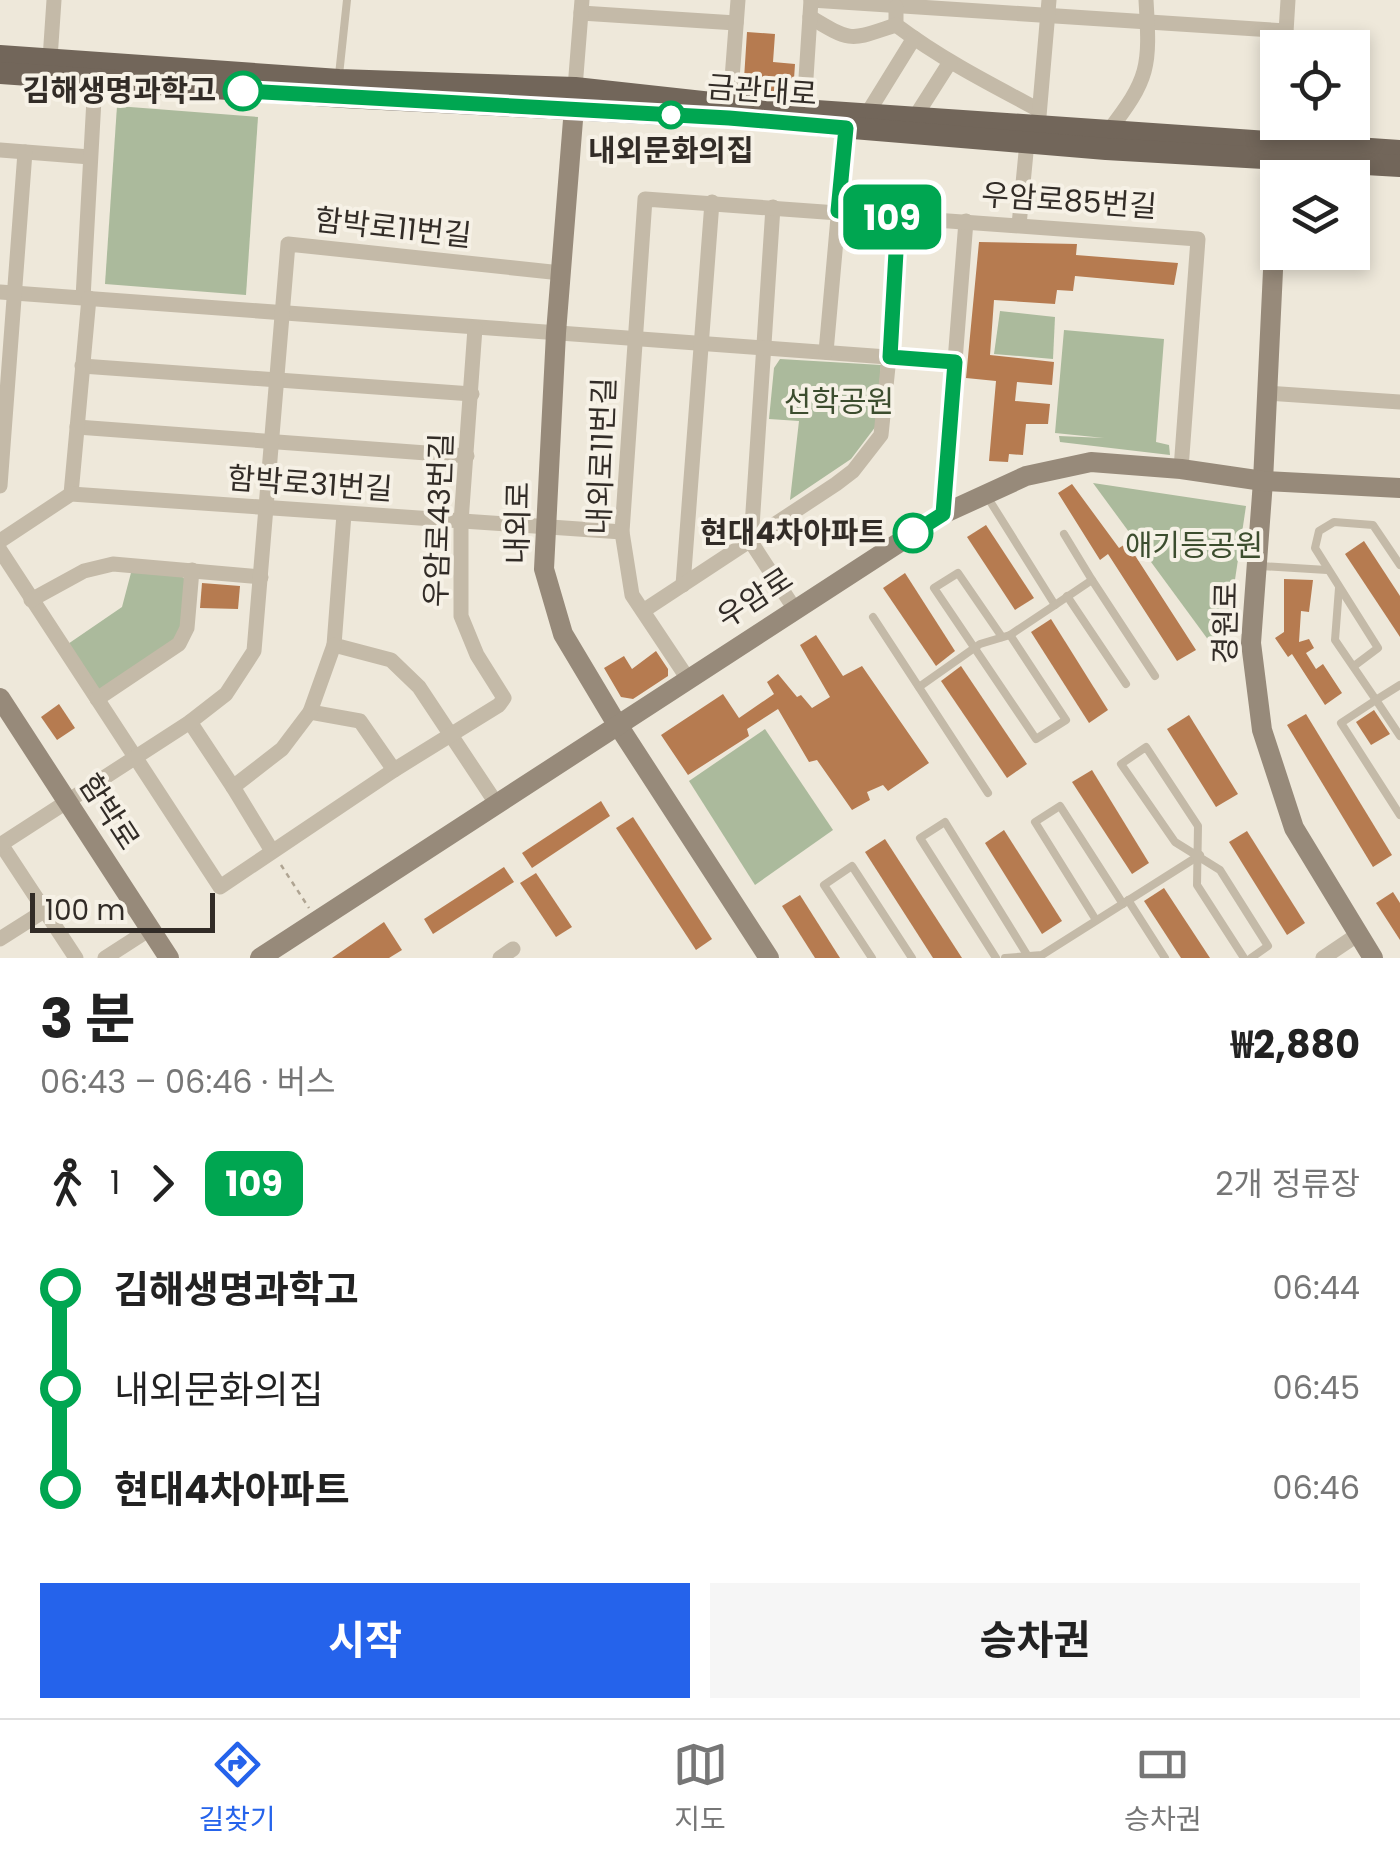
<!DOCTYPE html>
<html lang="ko">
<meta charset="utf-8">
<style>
:root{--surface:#fff;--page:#f6f6f6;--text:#222;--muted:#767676;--line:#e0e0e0;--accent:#2563eb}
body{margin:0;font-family:Poppins,"Noto Sans KR",sans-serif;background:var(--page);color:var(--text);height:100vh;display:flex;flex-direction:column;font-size:38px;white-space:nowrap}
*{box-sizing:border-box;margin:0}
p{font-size:32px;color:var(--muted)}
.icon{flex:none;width:55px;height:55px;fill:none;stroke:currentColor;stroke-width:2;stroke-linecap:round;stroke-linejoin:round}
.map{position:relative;height:958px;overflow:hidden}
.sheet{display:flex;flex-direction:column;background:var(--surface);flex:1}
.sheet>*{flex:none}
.badge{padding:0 20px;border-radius:15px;font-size:35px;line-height:65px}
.controls{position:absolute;left:1260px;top:30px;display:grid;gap:20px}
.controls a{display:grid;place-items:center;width:110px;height:110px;border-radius:0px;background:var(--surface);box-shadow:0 5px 15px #0003;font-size:50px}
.scale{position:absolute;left:30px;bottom:25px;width:185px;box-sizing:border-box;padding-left:10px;border:5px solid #322c27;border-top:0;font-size:28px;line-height:35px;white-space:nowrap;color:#322c27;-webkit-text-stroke:8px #f6f1e6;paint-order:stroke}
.map>.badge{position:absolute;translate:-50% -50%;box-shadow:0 0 0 5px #fff}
.legs{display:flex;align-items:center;gap:15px;height:110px;padding:0 40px;font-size:32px}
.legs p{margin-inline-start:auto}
.overview{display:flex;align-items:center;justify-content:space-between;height:170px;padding:0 40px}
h1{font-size:55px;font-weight:700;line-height:75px}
.button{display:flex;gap:20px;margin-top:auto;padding:20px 40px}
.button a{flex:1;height:115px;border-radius:0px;background:var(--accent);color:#fff;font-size:40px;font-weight:700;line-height:115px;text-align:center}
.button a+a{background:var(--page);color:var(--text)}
ul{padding:0 40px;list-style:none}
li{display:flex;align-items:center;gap:35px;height:100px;font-size:38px}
li i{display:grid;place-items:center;width:15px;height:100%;margin:0 12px;background:currentColor}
li i::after{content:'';width:25px;height:25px;margin:-12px;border:8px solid;border-radius:50%;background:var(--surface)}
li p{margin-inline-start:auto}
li:first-child i{background:linear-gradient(#0000 50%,currentColor 0)}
li:last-child i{background:linear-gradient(currentColor 50%,#0000 0)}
.menu{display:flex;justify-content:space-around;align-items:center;height:140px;border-top:2px solid var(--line);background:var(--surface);font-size:28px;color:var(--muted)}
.menu a{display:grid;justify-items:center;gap:5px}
.menu .current{color:var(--accent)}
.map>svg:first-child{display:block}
.green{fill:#abba9c}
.building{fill:#b67b50}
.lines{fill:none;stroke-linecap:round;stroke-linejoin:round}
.path{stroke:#afa492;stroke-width:2.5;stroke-dasharray:5 5;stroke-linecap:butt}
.lane{stroke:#c4baa8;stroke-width:8}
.street{stroke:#c4baa8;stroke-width:15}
.secondary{stroke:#978a7a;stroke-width:20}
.primary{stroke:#72665a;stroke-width:22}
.line-1-casing{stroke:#fff;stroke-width:22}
.line-1{stroke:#00a651;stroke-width:15}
.stop-1-dot{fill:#fff;stroke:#00a651;stroke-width:5}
.labels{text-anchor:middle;stroke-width:8;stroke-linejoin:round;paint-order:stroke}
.stop-label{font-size:30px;font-weight:bold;fill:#322c27;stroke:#f6f1e6;text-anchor:end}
.street-label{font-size:30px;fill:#322c27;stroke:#f6f1e6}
.park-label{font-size:30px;fill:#3c4d2e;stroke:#f6f1e6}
</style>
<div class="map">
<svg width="1400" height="958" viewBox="0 0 1400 958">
<rect width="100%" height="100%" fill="#eee8da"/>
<g class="green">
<path d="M117,106L258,117L246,295L105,284Z"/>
<path d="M1000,311L1055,317L1053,359L994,354Z"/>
<path d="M1064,330L1164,339L1156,442L1169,445L1170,455L1060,442L1059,436L1104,438L1055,433Z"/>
<path d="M780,359L881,365L876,426L851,459L790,500L799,421L769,419L774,368Z"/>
<path d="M1093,483L1246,506L1223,660Z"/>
<path d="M132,569L179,574L187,581L180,630L171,643L101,694L65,646L122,607Z"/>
<path d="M765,729L833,830L755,885L689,781Z"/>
</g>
<g class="building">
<path d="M747,32L775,34L773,62L795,64L793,94L756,89L744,79Z"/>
<path d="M979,242L1077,244L1076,255L1178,263L1174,285L1075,276L1073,291L1057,290L1055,304L994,300L990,355L1054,362L1052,385L1017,382L1015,401L1050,404L1048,424H1026L1023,455L1009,454L1008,462L989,461L996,381L966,378Z"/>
<path d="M1072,484L1119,548L1127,543L1196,650L1177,661L1108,554L1100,560L1058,493Z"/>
<path d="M986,525L1034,598L1015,610L967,537Z"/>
<path d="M1364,541L1400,596V637L1345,554Z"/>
<path d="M905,573L955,651L936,666L883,588Z"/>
<path d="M1284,579L1313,580L1309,612L1301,611L1299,642L1309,639L1314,648L1306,653L1316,669L1323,664L1342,693L1325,705L1292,654L1288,657L1275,638L1284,632Z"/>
<path d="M202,583L240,586L238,609L200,608Z"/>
<path d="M1051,619L1108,710L1089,723L1031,632Z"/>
<path d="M816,635L843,676L862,666L929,763L888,791L883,785L867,792L870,800L852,810L817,760L809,762L778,709L747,729L749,736L688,775L661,735L723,694L739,718L774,694L767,682L778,674L797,697L801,695L812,708L830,697L800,645Z"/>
<path d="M656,651L668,669V676L633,699L621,697L604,668L624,656L632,669Z"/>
<path d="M961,666L1027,764L1007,778L941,681Z"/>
<path d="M59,704L75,728L57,740L41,717Z"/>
<path d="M1374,710L1390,734L1371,745L1356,722Z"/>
<path d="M1306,714L1392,855L1373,867L1287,725Z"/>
<path d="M1189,715L1238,794L1216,807L1167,729Z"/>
<path d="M1092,770L1149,863L1132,874L1072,782Z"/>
<path d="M601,801L610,816L532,868L522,853Z"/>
<path d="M633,817L712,939L696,950L616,828Z"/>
<path d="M1004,830L1062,921L1042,934L985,843Z"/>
<path d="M1247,831L1305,923L1287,935L1229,842Z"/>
<path d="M885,839L962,958H933L865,852Z"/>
<path d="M504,867L514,882L433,934L424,919Z"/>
<path d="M536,873L572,927L556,937L520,883Z"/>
<path d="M1164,888L1210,958H1181L1144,901Z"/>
<path d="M1393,892L1400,903V940L1376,903Z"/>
<path d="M800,895L840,958H815L782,906Z"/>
<path d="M384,922L402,950L389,958H332Z"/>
</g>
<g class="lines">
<path class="path" d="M281,865L309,908"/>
<g class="lane">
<path d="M339,75L347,0"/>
<path d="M988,498L1055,605L1092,580L1155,676"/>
<path d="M1064,534L1092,580"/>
<path d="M1261,566L1327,570"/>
<path d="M1339,588L1335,640L1376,700L1400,685"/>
<path d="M1067,596L1126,684"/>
<path d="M873,617L988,793"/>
<path d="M1002,637L958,573L934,588L1036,739L1066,720L1010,635"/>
<path d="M1354,666L1378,648L1315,548L1319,531L1334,522L1373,525L1400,565"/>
<path d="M919,687L980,644L1010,635L1055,605"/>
<path d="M1400,736L1376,700L1341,723L1400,815"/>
<path d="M1128,900L1165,958"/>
<path d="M1096,920L1035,822L1060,806L1123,904"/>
<path d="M872,958L824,885L852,866L912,958"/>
<path d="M996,958L920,838L945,822L1029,958"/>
<path d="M1005,958L1042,955L1200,855"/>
<path d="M1244,958L1197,885L1198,826L1146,747L1121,764L1175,842L1220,870L1268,946L1251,958"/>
</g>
<g class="street">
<path d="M811,0L1286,31"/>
<path d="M896,7V25C941,59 990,84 1039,110"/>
<path d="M581,13L736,23"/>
<path d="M810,17C853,43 850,40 896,25"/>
<path d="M1285,48L1288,0"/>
<path d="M50,59L54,0"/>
<path d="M575,88L582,0"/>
<path d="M730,105L738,0"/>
<path d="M804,109L811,0"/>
<path d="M867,114L914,38"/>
<path d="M1039,116L1049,0"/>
<path d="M915,117L950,62"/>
<path d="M1107,133C1150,78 1150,67 1146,0"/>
<path d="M1279,141L1280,122"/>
<path d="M0,150L90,157"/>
<path d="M773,207L751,542L794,608"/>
<path d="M1019,225L1027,142"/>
<path d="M0,292L955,362"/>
<path d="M83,298L95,81"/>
<path d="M826,352L846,128"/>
<path d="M82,366L472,394"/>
<path d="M1267,393L1400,402"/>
<path d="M77,427L467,456"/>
<path d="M0,486L25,152"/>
<path d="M71,494L89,298"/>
<path d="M344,514L334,645L391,660L419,687L496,803"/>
<path d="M943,514L966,221"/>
<path d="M0,541L71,494L622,532"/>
<path d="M0,550L220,887L394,770L499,705L504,698L477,655L461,616V522L475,328"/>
<path d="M683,585L712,202"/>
<path d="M31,600L84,571L113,564L261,577"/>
<path d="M643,611L836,484L853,471L881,435L889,357L897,217"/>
<path d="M688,679L632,595L622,532L645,199L1198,239L1181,469"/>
<path d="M97,699L179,644L187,628L192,570"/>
<path d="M310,712L360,721L394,770"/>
<path d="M190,722L233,787"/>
<path d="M1,844L76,958"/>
<path d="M0,845L190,722L226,694L254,651L288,244L561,273"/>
<path d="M272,851L233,787L282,749L310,712L334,645"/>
<path d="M0,939L44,911"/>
<path d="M105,958L150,929"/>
<path d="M500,958L513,949"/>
<path d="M1323,958L1357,935"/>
</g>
<g class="secondary">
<path d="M575,95L556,333L544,569L563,634L612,716L769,958"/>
<path d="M1279,144L1263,481L1251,643L1262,730L1294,828L1373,958"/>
<path d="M0,698L169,958"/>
<path d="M260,958L943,514L1026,476L1091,462L1181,469L1263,481L1400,488"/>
</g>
<g class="primary">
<path d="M0,56L339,80L575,88L730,105L1400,151"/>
<path d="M0,73L344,97L700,116"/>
<path d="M817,125L1106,149L1400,166"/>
</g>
</g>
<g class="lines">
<defs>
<path id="line-1" d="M243,91L729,118L846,128L838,211L898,217L890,357L955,362L943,514L913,533"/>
</defs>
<use href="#line-1" class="line-1-casing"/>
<use href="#line-1" class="line-1"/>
</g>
<g class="stop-1-dot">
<circle cx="243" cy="91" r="18"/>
<circle cx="671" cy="115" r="12"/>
<circle cx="913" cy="533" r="18"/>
</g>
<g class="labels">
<g class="stop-label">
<text x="216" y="101">김해생명과학고</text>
<text x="671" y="161" text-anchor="middle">내외문화의집</text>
<text x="886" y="543">현대4차아파트</text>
</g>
<g class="street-label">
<text transform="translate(762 91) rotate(4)" y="10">금관대로</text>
<text transform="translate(1069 201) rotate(4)" y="10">우암로85번길</text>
<text transform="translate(393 228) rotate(6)" y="10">함박로11번길</text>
<text transform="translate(602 456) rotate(-88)" y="10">내외로11번길</text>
<text transform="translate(310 484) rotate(4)" y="10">함박로31번길</text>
<text transform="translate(439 520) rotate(-88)" y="10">우암로43번길</text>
<text transform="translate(518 523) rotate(-89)" y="10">내외로</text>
<text transform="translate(755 598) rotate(-33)" y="10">우암로</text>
<text transform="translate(1226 623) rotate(-89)" y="10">경원로</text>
<text transform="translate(109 812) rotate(57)" y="10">함박로</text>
</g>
<g class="park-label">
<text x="839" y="412">선학공원</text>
<text x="1194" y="556">애기등공원</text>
</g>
</g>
</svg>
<div class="controls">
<a><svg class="icon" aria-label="locate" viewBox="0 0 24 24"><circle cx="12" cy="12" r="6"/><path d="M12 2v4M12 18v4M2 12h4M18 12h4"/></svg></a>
<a><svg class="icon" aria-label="layers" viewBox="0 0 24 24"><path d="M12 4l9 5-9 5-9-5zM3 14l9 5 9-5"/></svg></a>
</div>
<div class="scale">100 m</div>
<b class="badge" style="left:892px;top:217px;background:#00a651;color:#fff">109</b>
</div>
<section class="sheet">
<div class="overview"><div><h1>3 분</h1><p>06:43 – 06:46 · 버스</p></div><b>₩2,880</b></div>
<div class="legs"><svg class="icon" aria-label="walk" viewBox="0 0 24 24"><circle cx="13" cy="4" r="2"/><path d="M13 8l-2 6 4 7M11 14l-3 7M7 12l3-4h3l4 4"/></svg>1<svg class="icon" aria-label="forward" viewBox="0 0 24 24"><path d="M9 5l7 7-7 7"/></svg><b class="badge" style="background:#00a651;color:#fff">109</b><p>2개 정류장</p></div>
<ul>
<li><i style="color:#00a651"></i><b>김해생명과학고</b><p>06:44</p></li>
<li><i style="color:#00a651"></i><span>내외문화의집</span><p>06:45</p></li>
<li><i style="color:#00a651"></i><b>현대4차아파트</b><p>06:46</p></li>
</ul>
<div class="button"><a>시작</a><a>승차권</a></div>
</section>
<nav class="menu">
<a class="current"><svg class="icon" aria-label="directions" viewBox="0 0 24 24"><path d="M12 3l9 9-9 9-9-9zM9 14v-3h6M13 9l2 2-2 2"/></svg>길찾기</a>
<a><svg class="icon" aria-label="map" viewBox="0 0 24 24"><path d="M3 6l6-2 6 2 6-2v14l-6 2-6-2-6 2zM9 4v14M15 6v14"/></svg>지도</a>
<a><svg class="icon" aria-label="tickets" viewBox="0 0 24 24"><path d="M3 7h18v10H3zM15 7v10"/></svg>승차권</a>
</nav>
